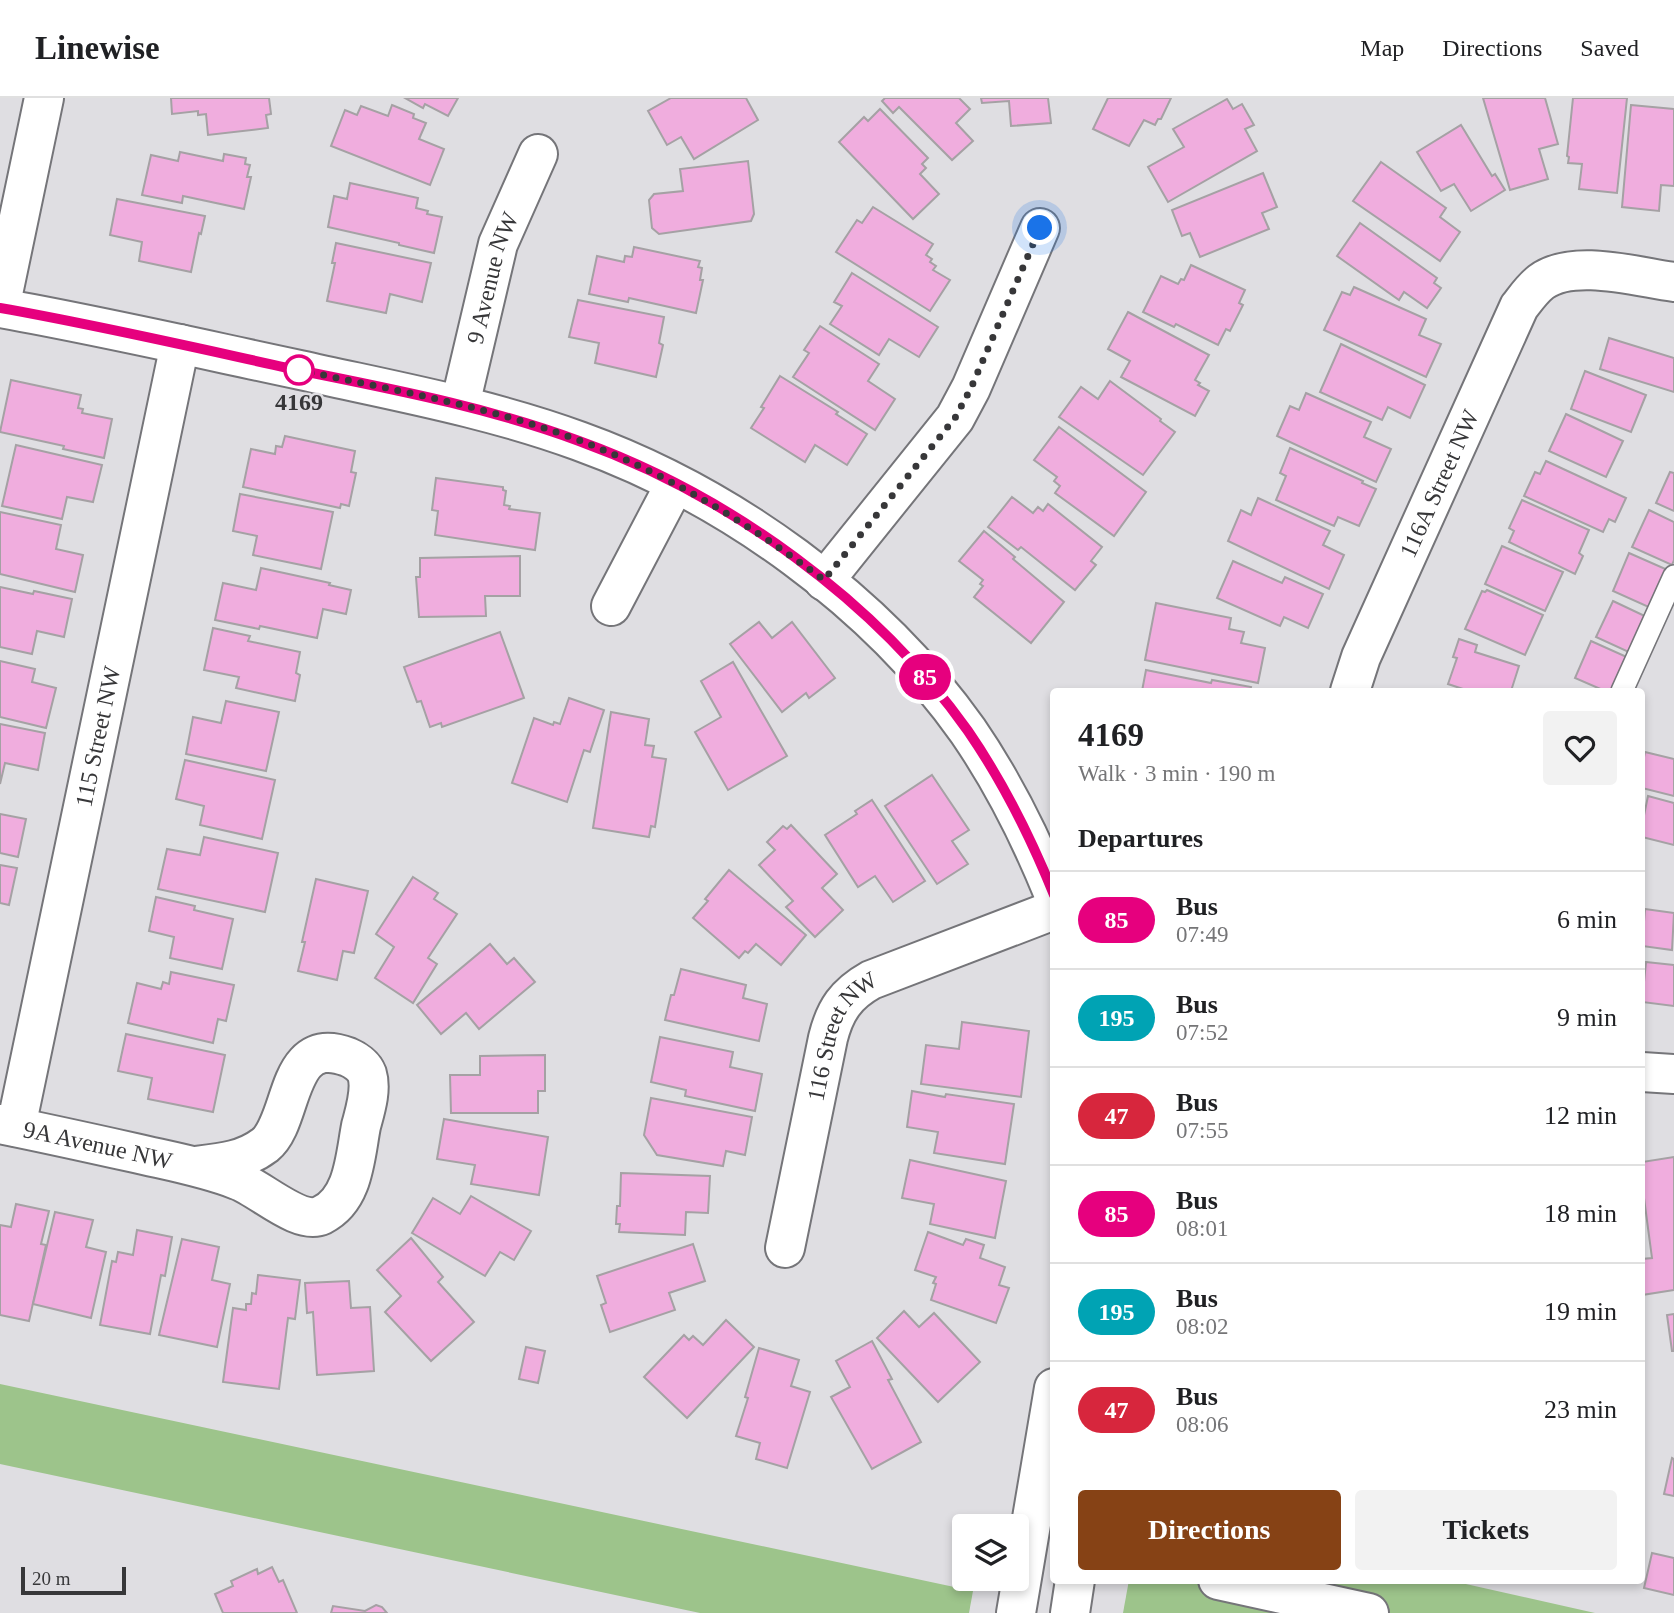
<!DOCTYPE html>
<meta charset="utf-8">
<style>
:root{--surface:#fff;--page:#f2f2f2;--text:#202124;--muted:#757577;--line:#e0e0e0;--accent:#864215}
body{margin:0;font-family:Georgia,serif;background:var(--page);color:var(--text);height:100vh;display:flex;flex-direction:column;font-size:26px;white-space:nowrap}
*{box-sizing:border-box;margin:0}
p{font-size:23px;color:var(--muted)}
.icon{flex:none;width:38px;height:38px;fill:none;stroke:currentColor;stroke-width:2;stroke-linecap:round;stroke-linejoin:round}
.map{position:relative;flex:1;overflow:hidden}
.side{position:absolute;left:1050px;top:590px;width:595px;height:896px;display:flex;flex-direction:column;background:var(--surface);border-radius:7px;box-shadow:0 4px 10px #0003}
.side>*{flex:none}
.badge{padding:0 14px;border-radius:23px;font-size:24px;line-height:46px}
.controls{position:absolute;left:952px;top:1416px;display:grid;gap:14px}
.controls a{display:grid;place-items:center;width:77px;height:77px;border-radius:7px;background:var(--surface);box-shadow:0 4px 10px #0003;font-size:35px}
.scale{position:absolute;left:21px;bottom:18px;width:105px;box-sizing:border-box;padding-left:7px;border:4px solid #373739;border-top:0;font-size:19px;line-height:24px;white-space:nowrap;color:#373739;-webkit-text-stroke:5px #dfdee2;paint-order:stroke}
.you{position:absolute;width:35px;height:35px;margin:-18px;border:5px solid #fff;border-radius:50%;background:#1a73e8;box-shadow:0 0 0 10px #1a73e833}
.map>.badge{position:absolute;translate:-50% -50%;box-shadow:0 0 0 4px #fff}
h2{padding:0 28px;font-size:26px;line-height:63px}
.round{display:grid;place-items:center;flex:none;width:74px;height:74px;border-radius:7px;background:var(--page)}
.head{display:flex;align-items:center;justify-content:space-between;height:119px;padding:0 28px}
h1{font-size:33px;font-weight:700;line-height:52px}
.primary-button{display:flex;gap:14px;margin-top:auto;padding:14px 28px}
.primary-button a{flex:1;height:80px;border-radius:7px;background:var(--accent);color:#fff;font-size:28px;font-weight:700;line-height:80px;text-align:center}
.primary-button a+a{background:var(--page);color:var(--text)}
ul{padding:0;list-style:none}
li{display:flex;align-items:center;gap:21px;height:98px;padding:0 28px;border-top:2px solid var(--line)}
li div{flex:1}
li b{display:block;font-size:26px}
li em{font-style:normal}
li .badge{min-width:77px;font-weight:700;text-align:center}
header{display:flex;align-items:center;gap:42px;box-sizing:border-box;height:98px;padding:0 35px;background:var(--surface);border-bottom:2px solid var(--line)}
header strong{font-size:33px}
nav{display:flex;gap:38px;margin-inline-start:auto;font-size:24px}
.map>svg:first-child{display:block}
.green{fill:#9dc48b}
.building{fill:#f0adde;stroke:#a5a1a4;stroke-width:2}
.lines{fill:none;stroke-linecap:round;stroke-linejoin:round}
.lane-casing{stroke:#757579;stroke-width:24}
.street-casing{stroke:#757579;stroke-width:42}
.secondary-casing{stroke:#757579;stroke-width:42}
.lane{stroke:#fff;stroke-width:21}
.street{stroke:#fff;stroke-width:38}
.secondary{stroke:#fff;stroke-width:38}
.line-casing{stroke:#fff;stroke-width:16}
.line{stroke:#e6007e;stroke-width:10}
.walk{stroke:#373739;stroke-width:7;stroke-dasharray:0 12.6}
.stop-dot{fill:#fff;stroke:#e6007e;stroke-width:3.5}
.labels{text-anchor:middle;stroke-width:5;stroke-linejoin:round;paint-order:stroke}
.street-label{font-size:24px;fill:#373739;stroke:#dfdee2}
.stop-label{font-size:24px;font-weight:bold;fill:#373739;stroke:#dfdee2}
</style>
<header>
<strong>Linewise</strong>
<nav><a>Map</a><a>Directions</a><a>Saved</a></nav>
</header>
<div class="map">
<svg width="1674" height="1515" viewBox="0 0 1674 1515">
<rect width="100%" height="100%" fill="#dfdee2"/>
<g class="green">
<path d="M0,1286L973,1493L969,1515H700L0,1366Z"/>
<path d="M1129,1482H1448L1595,1515H1123Z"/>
</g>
<g class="building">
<path d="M171,0H269L271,16L266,17L268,30L208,37L206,16L198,17V13L172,16Z"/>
<path d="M405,0H458L448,18L425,6L423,10Z"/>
<path d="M671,0H746L758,22L694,61L681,39L667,47L648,13Z"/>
<path d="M885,0H959L970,11L956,25L973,43L952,62L899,9L893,15L882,3Z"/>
<path d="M981,0H1048L1051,25L1011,28L1009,3L982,5Z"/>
<path d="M1108,0H1171L1161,21H1158L1155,27L1144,22L1129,48L1093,31Z"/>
<path d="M1483,0H1545L1558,46L1539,51L1548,81L1510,92Z"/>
<path d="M1573,0H1627L1617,95L1579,91L1582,66L1568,65L1569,59L1567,58Z"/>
<path d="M1227,1L1233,11L1242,6L1254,27L1245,31L1257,53L1168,104L1148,69L1184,49L1173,31Z"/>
<path d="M392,7L414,16L413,20L426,25L419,41L444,51L430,87L331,48L345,12L357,17L361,8L388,18Z"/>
<path d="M1631,7L1674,11V88L1661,87L1659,113L1622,109Z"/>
<path d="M880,11L928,60L922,66L926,70L920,76L939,96L913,121L839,44L864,19L868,23Z"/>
<path d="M1461,27L1492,78L1495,76L1505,92L1471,113L1454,86L1441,93L1417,54Z"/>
<path d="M180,54L223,63L224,56L246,60L245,66L250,67L247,79H251L244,111L183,98L182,105L142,97L151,57L178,63Z"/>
<path d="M748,63L754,116L751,123L659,136L652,130L649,102L654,96L683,93L680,71Z"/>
<path d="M1381,64L1446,110L1440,119L1460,134L1440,163L1353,103Z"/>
<path d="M1263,75L1277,109L1262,115L1269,131L1200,159L1190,135L1182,138L1172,112Z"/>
<path d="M350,85L418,100L416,110L428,113L427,116L442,119L434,155L399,147V145L328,129L334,98L347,101Z"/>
<path d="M117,101L205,118L201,136L199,135L191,174L139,163L142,144L110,137Z"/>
<path d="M873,109L933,146L926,157L932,161L930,164L936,168L933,172L950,182L930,213L836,154L857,122L862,125Z"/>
<path d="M1360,125L1437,180L1434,185L1441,190L1427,210L1404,194L1399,202L1337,158Z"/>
<path d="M336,145L431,165L422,204L390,196L386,215L327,203L335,165H332Z"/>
<path d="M634,149L700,163L698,169L702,170L700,182H703L696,215L629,200L628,204L589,196L597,158L624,164L625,158L632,159Z"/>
<path d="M1191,167L1245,192L1239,205L1243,207L1230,233L1226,231L1218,247L1176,226L1174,229L1143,214L1161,178L1178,186L1181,181L1184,182Z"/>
<path d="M852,175L938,229L919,259L889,241L879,257L830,226L842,208L834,204Z"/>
<path d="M1354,189L1426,221L1419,237L1441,246L1426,279L1324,232L1342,194L1350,197Z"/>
<path d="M578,202L664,219L659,245L663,247L656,279L595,265L599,245L569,239Z"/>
<path d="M1128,214L1209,257L1195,282L1200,285L1198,287L1209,293L1195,318L1121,279L1130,263L1108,251Z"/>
<path d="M820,228L879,266L868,283L895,301L875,332L793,279L809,255L804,252Z"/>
<path d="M1609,240L1674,260V294L1600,271Z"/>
<path d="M1341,246L1425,287L1410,320L1388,309L1382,322L1320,294Z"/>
<path d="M1585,273L1646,297L1631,334L1571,311Z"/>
<path d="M780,278L838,314L836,316L867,336L847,367L815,347L805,364L751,330L764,310L761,309Z"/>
<path d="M11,282L81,297L78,310L83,311L82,315L112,321L104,360L63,351L64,348L0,334Z"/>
<path d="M1110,283L1161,321L1160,323L1175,334L1143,377L1059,319L1081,289L1098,301Z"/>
<path d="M1306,295L1371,324L1364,339L1391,351L1376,384L1277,338L1290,308L1299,312Z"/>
<path d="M1566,316L1623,343L1606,379L1549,353Z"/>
<path d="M1059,329L1146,394L1114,438L1055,395L1060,388L1054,383L1057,379L1034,362Z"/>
<path d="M285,338L355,353L351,374L356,375L349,408L341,406L340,410L243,389L251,351L275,356L276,348L282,349Z"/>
<path d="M16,347L102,367L93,404L67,399L62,421L2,408Z"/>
<path d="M1290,350L1363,383L1362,385L1376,391L1359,428L1338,419L1334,428L1276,402L1286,378L1280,375Z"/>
<path d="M1546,363L1626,400L1615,424L1609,421L1603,434L1524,398L1535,374L1540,376Z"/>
<path d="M1670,374L1674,375V413L1656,405Z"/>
<path d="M436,380L503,389V392L506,393L504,407L510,408L509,411L540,415L535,452L435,437L438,413L432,412Z"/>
<path d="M240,396L333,414L321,471L253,457L257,438L233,433Z"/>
<path d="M1012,399L1033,415L1038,409L1043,413L1048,406L1102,449L1091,463L1096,467L1075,492L1021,449L1018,452L988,429Z"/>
<path d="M1258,400L1330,433L1323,447L1344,457L1329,491L1228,443L1241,412L1251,417Z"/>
<path d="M1522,402L1589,432L1579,455L1583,458L1575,476L1509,444L1514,433L1509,430Z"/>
<path d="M1649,412L1674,424V462L1672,467L1632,449Z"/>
<path d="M0,414L61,427L56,451L83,457L75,494L0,476Z"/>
<path d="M984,433L1015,459L1013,461L1064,504L1031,545L974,499L983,488L980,486L983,482L959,463Z"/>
<path d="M1502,448L1563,474L1545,513L1485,486Z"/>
<path d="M1629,455L1670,473L1653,511L1613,493Z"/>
<path d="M520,458V498H485L486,518L419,519L416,479H420V460Z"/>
<path d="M1233,463L1282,485L1285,479L1323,496L1308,530L1284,519L1280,528L1217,500Z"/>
<path d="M261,470L330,485L329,487L351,492L346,516L323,511L317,540L260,528L259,531L215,522L223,485L256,492Z"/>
<path d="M0,489L33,496L34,493L72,501L64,539L37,533L32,556L0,549Z"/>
<path d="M1487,492L1543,517L1525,557L1465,531L1482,493L1485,494Z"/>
<path d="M1613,503L1649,520L1633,556L1596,539Z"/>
<path d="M1156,505L1231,520L1229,531L1244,534L1241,545L1265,550L1258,585L1145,562Z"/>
<path d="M759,524L772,540L792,524L835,580L809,600L806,595L782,614L730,546Z"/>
<path d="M213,530L250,538L248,543L300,554L296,575L300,577L295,603L236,590L239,579L204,572Z"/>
<path d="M500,534L524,600L442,629L441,625L430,629L421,603L417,604L404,569Z"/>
<path d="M1459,541L1477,547L1475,554L1519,568L1511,593H1469L1448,586L1457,560L1453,559Z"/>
<path d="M1591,543L1629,560L1615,593H1605L1575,580Z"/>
<path d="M0,563L35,571L32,584L56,590L46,630L0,619Z"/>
<path d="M733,564L787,658L728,692L695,634L721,619L701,583Z"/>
<path d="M1146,572L1211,585L1212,582L1251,589L1250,593H1142Z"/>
<path d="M569,600L604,612L590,654L584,652L567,704L512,685L534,620L553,627L554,624L560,626Z"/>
<path d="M226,603L279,614L266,673L186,656L193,619L221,625Z"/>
<path d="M611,614L649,621L645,647L654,648L652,659L666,661L655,729L651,728L649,739L593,730Z"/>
<path d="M0,626L45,635L38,672L5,665L0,686Z"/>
<path d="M1645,654L1674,661V698L1642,690V669Z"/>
<path d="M185,662L275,682L262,741L200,727L204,708L176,701Z"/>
<path d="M932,677L969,732L952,743L968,766L937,786L885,708Z"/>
<path d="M1648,698L1674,705V747L1642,739V727Z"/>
<path d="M872,702L925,783L893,804L875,778L858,789L825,737L857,716L855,713Z"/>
<path d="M0,716L26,721L18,759L0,755Z"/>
<path d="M791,727L837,776L822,790L843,812L815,839L786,809L793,803L759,767L775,752L767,744L783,728L787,731Z"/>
<path d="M204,739L278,755L265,814L158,791L167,751L200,757Z"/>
<path d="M0,767L17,770L9,807L0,805Z"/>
<path d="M729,772L806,837L781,867L756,846L748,855L745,853L739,860L693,820L708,803L705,801Z"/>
<path d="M413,779L438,795L434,801L457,816L428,860L437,866L413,905L375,880L394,849L376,836Z"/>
<path d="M316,781L368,793L354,855L343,853L337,882L298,873L305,844H302Z"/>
<path d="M156,799L195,808L194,812L233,821L222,871L170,860L174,839L149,833Z"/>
<path d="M1645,811L1674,815L1672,852L1642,848Z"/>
<path d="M490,846L507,866L514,860L535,884L479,931L466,915L441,936L417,907Z"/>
<path d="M1646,864L1674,867V908L1642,904Z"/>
<path d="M681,871L746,887L743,900L767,906L759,943L665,922L671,897H674Z"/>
<path d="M171,874L234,887L226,923L218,921L213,945L128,925L137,885L161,891L163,884L169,886Z"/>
<path d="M962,924L1029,933L1021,999L921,986L926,947L959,951Z"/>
<path d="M126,936L225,957L213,1014L148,1001L152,980L118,973Z"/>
<path d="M660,939L733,954L730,969L762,976L755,1013L685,998L686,992L651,984Z"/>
<path d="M545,957V993H538V1015H451L450,977H480V958Z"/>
<path d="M912,993L945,999L946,996L1014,1006L1005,1066L934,1055L938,1034L907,1029Z"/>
<path d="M651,1000L752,1019L745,1057L726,1053L723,1068L657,1057L644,1037Z"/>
<path d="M444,1021L548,1039L539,1097L471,1086L475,1067L437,1061Z"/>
<path d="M1674,1059V1192L1642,1197V1161L1652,1160L1644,1100H1642V1064Z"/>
<path d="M910,1062L1006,1083L995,1140L930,1126L934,1106L902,1100Z"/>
<path d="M621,1075L710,1078L708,1115L686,1114L685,1137L619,1134L620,1126H616L617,1108H620Z"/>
<path d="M471,1098L531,1133L514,1162L500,1154L485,1178L412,1135L433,1100L460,1116Z"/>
<path d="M16,1106L49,1113L41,1146L46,1147L29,1223L0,1217V1127L11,1129Z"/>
<path d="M55,1114L93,1122L86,1149L106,1154L91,1220L33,1206Z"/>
<path d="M137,1132L172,1139L165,1178L161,1177L150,1236L100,1227L112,1163L116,1164L118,1154L133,1157Z"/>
<path d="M928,1134L963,1147L966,1141L984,1147L980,1160L1005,1169L999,1187L1009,1190L996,1225L931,1202L936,1186L933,1185L936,1179L915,1172Z"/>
<path d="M411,1140L443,1179L438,1184L474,1224L431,1263L385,1214L401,1198L377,1172Z"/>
<path d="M182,1141L219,1149L212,1182L230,1186L217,1249L159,1237Z"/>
<path d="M693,1146L705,1183L669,1195L675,1212L610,1234L601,1207L606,1205L597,1178Z"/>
<path d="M258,1177L300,1182L295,1221L288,1220L279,1291L223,1284L233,1210L246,1212V1206H251L252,1195L256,1196Z"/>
<path d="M349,1183L351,1210L370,1209L374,1273L317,1277L313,1214L307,1215L305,1185Z"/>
<path d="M904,1213L919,1229L934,1215L980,1264L938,1304L877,1240Z"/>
<path d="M1674,1216V1253H1672L1667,1217Z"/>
<path d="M726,1222L754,1249L687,1320L644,1279L684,1237L689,1242L693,1238L703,1247Z"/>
<path d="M872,1243L892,1281L888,1282L921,1344L872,1371L831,1299L850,1289L836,1263Z"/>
<path d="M526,1249L545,1253L538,1285L519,1281Z"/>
<path d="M759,1250L799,1262L791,1288L810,1294L787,1370L756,1361L760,1345L736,1338L748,1300L745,1299Z"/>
<path d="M1672,1360L1674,1361V1398L1664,1396Z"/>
<path d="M1652,1455L1674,1460V1497L1644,1490Z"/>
<path d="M272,1469L279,1484L283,1482L297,1515H223L215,1496L233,1488L231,1483L257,1471L258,1476Z"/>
<path d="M376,1507L382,1509L387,1515H331L333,1508L365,1513Z"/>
</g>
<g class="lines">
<defs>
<path id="lane" d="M1622,593L1674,478"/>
<g id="street">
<path d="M0,210L44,0"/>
<path id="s1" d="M460,307L498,146L538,56"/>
<path d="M824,483L955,320L971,290L1040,130"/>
<path d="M611,508L675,386"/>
<path id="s2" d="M1350,593L1361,559L1519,209C1526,200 1532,191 1541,184C1573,160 1637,179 1674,184"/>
<path d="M1642,974L1674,976"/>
<path id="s3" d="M0,1026C45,1035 90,1045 135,1055C169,1063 204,1069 237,1082C260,1090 299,1128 322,1117C354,1101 355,1059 361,1028C365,1013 372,992 367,976C364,968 355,962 348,959C284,935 295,1023 265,1047C244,1063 221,1065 195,1068"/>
<path id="s4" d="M16,1029L180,246"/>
<path id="s5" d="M785,1150L828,940C835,912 846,896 871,882L1054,812"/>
</g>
<g id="secondary">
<path d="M0,210C101,228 201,251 300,272C394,293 489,310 579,343C729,397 876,503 968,633C1003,684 1031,740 1054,797"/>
<path d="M1218,1482L1369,1515"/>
<path d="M1016,1515L1054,1290"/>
<path d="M1070,1515L1075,1482"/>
</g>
</defs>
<use href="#lane" class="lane-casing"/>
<use href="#street" class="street-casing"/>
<use href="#secondary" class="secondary-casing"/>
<use href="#lane" class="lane"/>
<use href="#street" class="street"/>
<use href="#secondary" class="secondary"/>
</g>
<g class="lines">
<defs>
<path id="line" d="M0,210C97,227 192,249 288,270C386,290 485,308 579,343C729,397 876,503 968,633C1003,684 1031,740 1054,797"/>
</defs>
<use href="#line" class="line-casing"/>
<use href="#line" class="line"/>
<path class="walk" d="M299,272C394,292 491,309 581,343C670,377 749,426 824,482L955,320L971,290L1040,130"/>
</g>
<circle class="stop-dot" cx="299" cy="272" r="14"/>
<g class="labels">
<g class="street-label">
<text dy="8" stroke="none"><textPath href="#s1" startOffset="131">9 Avenue NW</textPath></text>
<text dy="8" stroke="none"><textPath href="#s2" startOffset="226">116A Street NW</textPath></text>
<text dy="8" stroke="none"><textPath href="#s4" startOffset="399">115 Street NW</textPath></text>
<text dy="8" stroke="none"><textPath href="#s5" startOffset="222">116 Street NW</textPath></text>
<text dy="8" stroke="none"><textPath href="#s3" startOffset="100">9A Avenue NW</textPath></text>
</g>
<g class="stop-label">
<text x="299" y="312">4169</text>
</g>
</g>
</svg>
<div class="controls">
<a><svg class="icon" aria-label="layers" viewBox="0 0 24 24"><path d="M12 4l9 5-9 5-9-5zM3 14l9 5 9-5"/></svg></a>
</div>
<div class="scale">20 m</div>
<div class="you" style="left:1040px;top:130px"></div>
<b class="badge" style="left:925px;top:579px;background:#e6007e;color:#fff">85</b>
<section class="side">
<div class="head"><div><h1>4169</h1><p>Walk · 3 min · 190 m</p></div><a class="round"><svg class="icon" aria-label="heart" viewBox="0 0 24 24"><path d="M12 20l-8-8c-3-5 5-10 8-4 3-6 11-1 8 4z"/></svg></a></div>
<h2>Departures</h2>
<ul>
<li><span class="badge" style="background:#e6007e;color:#fff">85</span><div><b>Bus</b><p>07:49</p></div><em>6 min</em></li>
<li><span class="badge" style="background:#00a3b4;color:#fff">195</span><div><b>Bus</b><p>07:52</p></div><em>9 min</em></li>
<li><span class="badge" style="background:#d7263d;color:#fff">47</span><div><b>Bus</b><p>07:55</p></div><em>12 min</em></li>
<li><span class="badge" style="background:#e6007e;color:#fff">85</span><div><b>Bus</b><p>08:01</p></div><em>18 min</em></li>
<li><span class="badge" style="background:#00a3b4;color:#fff">195</span><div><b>Bus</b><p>08:02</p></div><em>19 min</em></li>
<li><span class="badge" style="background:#d7263d;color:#fff">47</span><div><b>Bus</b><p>08:06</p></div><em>23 min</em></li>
</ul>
<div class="primary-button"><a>Directions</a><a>Tickets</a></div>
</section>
</div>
